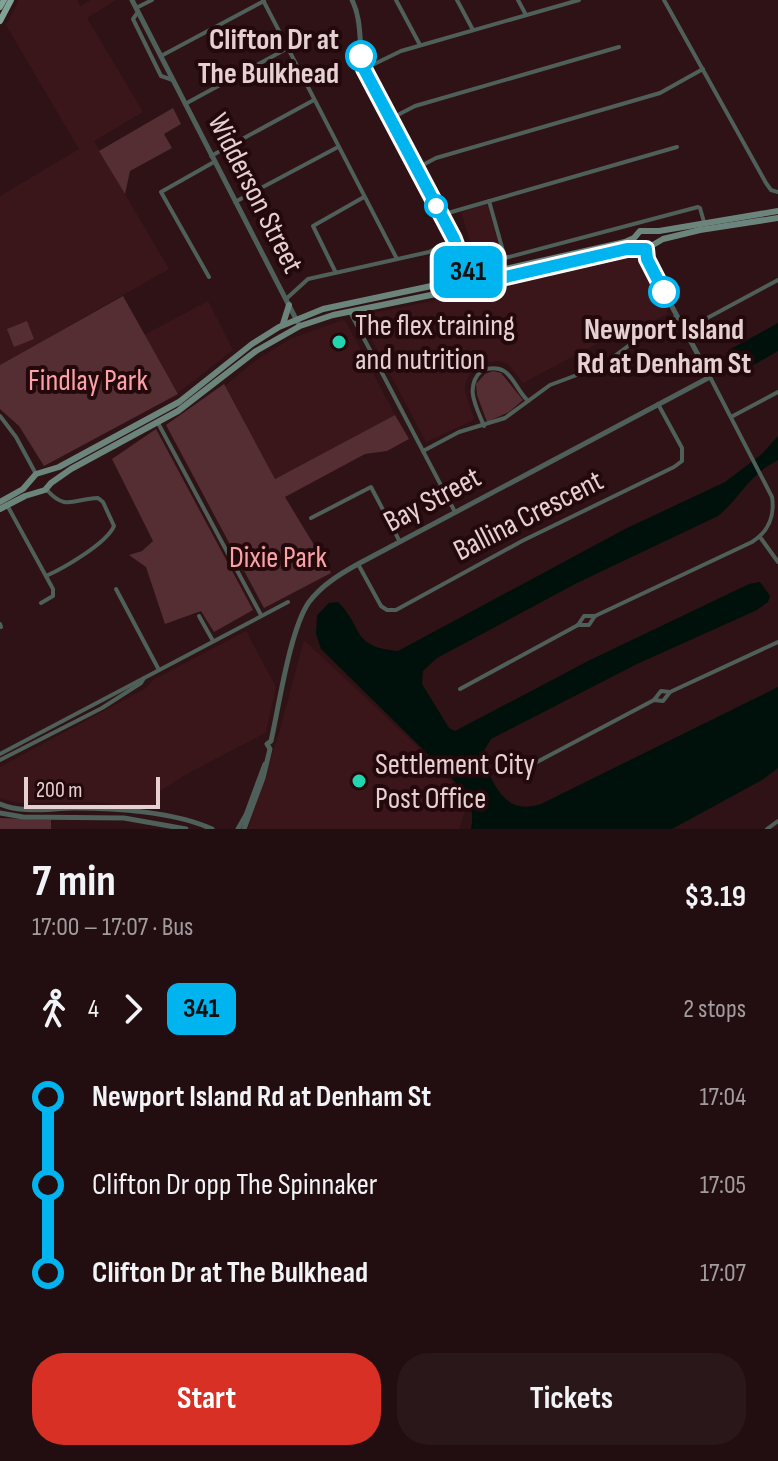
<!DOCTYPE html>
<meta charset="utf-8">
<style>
:root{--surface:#220e10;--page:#2a1719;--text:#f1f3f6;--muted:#a29c9f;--accent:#d93025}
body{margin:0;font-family:"Sofia Sans Condensed",sans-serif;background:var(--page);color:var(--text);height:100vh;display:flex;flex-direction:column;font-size:30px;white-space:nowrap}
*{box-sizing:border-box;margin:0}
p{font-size:26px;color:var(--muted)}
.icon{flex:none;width:44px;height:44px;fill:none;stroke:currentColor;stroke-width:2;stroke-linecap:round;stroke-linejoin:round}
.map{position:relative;height:829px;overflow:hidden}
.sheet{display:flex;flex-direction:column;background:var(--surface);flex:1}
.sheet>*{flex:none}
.badge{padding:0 16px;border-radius:12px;font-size:28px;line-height:52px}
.scale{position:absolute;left:24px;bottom:20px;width:136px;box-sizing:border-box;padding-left:8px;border:4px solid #e6d1d2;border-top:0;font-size:22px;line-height:28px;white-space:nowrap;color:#e6d1d2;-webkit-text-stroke:6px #24090c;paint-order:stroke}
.map>.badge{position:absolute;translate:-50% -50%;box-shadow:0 0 0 4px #fff}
.legs{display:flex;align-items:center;gap:12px;height:88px;padding:0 32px;font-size:26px}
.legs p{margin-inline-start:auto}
.summary{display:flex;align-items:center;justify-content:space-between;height:136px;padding:0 32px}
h1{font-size:44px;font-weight:700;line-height:60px}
.primary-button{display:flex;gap:16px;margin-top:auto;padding:16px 32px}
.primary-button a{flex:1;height:92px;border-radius:32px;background:var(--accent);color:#fff;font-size:32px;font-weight:700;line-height:92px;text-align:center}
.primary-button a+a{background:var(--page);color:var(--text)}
ul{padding:0 32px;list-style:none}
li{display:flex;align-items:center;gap:28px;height:88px;font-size:30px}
li i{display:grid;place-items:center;width:12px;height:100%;margin:0 10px;background:currentColor}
li i::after{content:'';width:20px;height:20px;margin:-10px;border:6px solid;border-radius:50%;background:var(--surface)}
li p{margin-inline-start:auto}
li:first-child i{background:linear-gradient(#0000 50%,currentColor 0)}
li:last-child i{background:linear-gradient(currentColor 50%,#0000 0)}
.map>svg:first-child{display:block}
.built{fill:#3a161a}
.green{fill:#542e32}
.water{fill:#00110c}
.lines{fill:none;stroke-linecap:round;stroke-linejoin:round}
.minor{stroke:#4f5f59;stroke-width:4}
.tertiary{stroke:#4f5f59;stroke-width:5}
.secondary{stroke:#6b857c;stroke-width:6}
.primary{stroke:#81a297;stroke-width:6}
.line-1-casing{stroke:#fff;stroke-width:18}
.line-1{stroke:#00b5ef;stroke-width:12}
.stop-1-dot{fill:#fff;stroke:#00b5ef;stroke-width:4}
.poi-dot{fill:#22d5af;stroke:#24090c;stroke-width:3}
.labels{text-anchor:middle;stroke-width:8;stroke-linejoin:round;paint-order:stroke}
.stop-label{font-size:30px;font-weight:bold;fill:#e6d1d2;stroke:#24090c;text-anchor:end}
.street-label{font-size:30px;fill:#e6d1d2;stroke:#24090c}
.poi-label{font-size:30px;fill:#e6d1d2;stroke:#24090c;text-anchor:start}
.park-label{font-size:30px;fill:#fba2a8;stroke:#24090c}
</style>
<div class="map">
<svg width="778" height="829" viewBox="0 0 778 829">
<rect width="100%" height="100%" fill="#2e1215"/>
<g class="built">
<path d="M19,0H77L80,6L91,0H116L87,18L143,112L94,141L169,269L0,365V196L79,149L6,25Z"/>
<path d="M487,204L502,255L477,263L461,212Z"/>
<path d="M634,253L637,254L667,311V314L644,326L606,339L523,383L508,364L499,361L484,362L472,369L465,384V392L474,418L472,421L426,442L362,321L364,315L499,287Z"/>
<path d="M208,301L233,350L178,393L144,335Z"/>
<path d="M342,320L346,322L395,415L275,479L225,386L252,363L290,339Z"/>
<path d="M246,631L276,687L266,732L263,734L187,774L160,791L154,808L93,802L17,803L0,798V767L146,688L153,680Z"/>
<path d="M304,640L417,746L454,785L464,814L459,829H248L279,733Z"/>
</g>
<g class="green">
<path d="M173,108L181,124L164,134L172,148L130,171L125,194L99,151Z"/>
<path d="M123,296L178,394L44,466L19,426L0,409V365Z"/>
<path d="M27,321L34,339L14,347L7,329Z"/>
<path d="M493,371L501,373L523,400L509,412L487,422L477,395L476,384L485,374Z"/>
<path d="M224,384L275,479L395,415L409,439L387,451L365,454L285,497L331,573L264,608L166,425Z"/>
<path d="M156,429L253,610L214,632L201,611L165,624L146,567L129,555L142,551L153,541L112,459Z"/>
<path d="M0,818L51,820V829H0Z"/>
</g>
<g class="water">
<path d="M778,323V351L750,367L732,370L726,356L729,350Z"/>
<path d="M778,436V460C747,476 742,496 718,516L577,583L437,658L423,671L422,684L449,728L455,731L590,660L749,584L760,582L770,596L768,602L757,610L637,664L491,739L480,757C496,785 503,816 541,804L778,687V768L762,780L672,829H471C476,802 464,793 448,774L321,649L316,634L317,615L329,603L338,602C364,628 351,647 398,651L625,529L725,482L762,454Z"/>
</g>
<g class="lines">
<g class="minor">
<path d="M263,0L397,259"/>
<path d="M396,0L420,45"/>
<path d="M457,0L473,30"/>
<path d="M518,0L526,15"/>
<path d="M664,0L766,183L771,190L778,192"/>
<path d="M136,8L152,0"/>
<path d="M138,12L133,19L161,76L173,80"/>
<path d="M161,56L264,1"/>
<path d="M364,69L401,51L579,0"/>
<path d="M185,104L288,48"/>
<path d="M390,119L415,106L619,47"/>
<path d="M211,156L314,100"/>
<path d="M417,168L436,158L660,93L703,69"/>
<path d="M489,201L505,258L698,207L700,208L704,222"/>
<path d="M235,202L338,147"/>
<path d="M441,215L677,147"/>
<path d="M335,271L313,226L364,197"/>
<path d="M209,277L161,192L214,162"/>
<path d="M286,299L308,279L429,252L454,239"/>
<path d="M350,312L455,512"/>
<path d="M685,330L778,280"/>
<path d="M0,416L16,437L36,474"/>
<path d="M731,417L778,392"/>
<path d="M158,423L261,615"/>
<path d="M484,426C476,406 464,387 482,370C512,362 511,384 528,401"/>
<path d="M423,451L459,432L505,418L550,385L601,366L639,338L677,316"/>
<path d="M7,505L53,589V596L41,603"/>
<path d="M311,518L371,487L400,542"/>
<path d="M760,537L778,562"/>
<path d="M358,564L381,606L387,610H396L522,541L674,467L682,461V448L658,404"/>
<path d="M46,576C64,568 107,543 114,526L103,502L98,498C75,498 66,512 47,490"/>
<path d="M116,589L159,670"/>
<path d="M199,616L213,641"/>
<path d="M0,624L1,627"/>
<path d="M578,625H589L595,616L752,542C768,532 775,516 772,497L710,377"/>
<path d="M460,689L578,625L584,616H595"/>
<path d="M654,700L663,701L670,692"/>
<path d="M0,754L288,602"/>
<path d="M0,760L102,708L141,683L144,678"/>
<path d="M535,763L654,700L661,691L670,692L778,642"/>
<path d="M767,829L778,821"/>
</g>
<g class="tertiary">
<path d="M132,0L298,323"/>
<path d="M352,0C363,22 358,46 364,69L454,239L476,274"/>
<path d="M454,240L469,276"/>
<path d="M0,804C24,814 50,808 75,808C116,808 175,812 212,829"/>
<path d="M0,813L23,817L124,818L186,829"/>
<path d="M238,829L246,815L265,764"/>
<path d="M244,829L263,778L270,749L267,744L271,741C279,706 290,629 309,602C322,585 340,574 358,564L710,377L649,264L646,249"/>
</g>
<g class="secondary">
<path d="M478,275L625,242L634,238L640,231H659L778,211"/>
<path d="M283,324L289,305"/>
<path d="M0,502L23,489L36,474L59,467L179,402L252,344L279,327L323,309L469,278"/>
<path d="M0,509L25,496L45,490L51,483L71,469L178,411L256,351L300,326L333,315L475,286L627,249H646L663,239L700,230L778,218"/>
</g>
<g class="primary">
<path d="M0,7L4,0"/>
<path d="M0,21L11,0"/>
</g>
</g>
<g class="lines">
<defs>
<path id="line-1" d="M361,56L364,69L454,239L471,285L627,249H646L647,259L664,292"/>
</defs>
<use href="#line-1" class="line-1-casing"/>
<use href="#line-1" class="line-1"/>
</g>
<g class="stop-1-dot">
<circle cx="361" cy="56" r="14"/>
<circle cx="436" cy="206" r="10"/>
<circle cx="664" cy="292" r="14"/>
</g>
<g class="poi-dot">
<circle cx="339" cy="342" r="8"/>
<circle cx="359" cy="781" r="8"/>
</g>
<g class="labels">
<g class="stop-label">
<text x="339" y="49">Clifton Dr at<tspan x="339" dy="34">The Bulkhead</tspan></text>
<text x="664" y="339" text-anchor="middle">Newport Island<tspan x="664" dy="34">Rd at Denham St</tspan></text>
</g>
<g class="street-label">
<text transform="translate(256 193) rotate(63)" y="10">Widderson Street</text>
<text transform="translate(432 499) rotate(-28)" y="10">Bay Street</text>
<text transform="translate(528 515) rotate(-27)" y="10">Ballina Crescent</text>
</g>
<g class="poi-label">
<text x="355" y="335">The flex training<tspan x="355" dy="34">and nutrition</tspan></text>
<text x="375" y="774">Settlement City<tspan x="375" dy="34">Post Office</tspan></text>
</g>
<g class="park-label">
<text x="88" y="390">Findlay Park</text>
<text x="278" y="567">Dixie Park</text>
</g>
</g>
</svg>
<div class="scale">200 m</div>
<b class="badge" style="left:468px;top:272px;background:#00b5ef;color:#111">341</b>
</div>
<section class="sheet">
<div class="summary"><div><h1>7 min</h1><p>17:00 – 17:07 · Bus</p></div><b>$3.19</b></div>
<div class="legs"><svg class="icon" aria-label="walk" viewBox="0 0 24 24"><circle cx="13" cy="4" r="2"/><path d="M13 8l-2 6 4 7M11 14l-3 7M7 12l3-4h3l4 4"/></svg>4<svg class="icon" aria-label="forward" viewBox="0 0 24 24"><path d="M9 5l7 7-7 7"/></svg><b class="badge" style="background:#00b5ef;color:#111">341</b><p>2 stops</p></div>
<ul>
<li><i style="color:#00b5ef"></i><b>Newport Island Rd at Denham St</b><p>17:04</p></li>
<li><i style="color:#00b5ef"></i><span>Clifton Dr opp The Spinnaker</span><p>17:05</p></li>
<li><i style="color:#00b5ef"></i><b>Clifton Dr at The Bulkhead</b><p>17:07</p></li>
</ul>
<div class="primary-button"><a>Start</a><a>Tickets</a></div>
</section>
